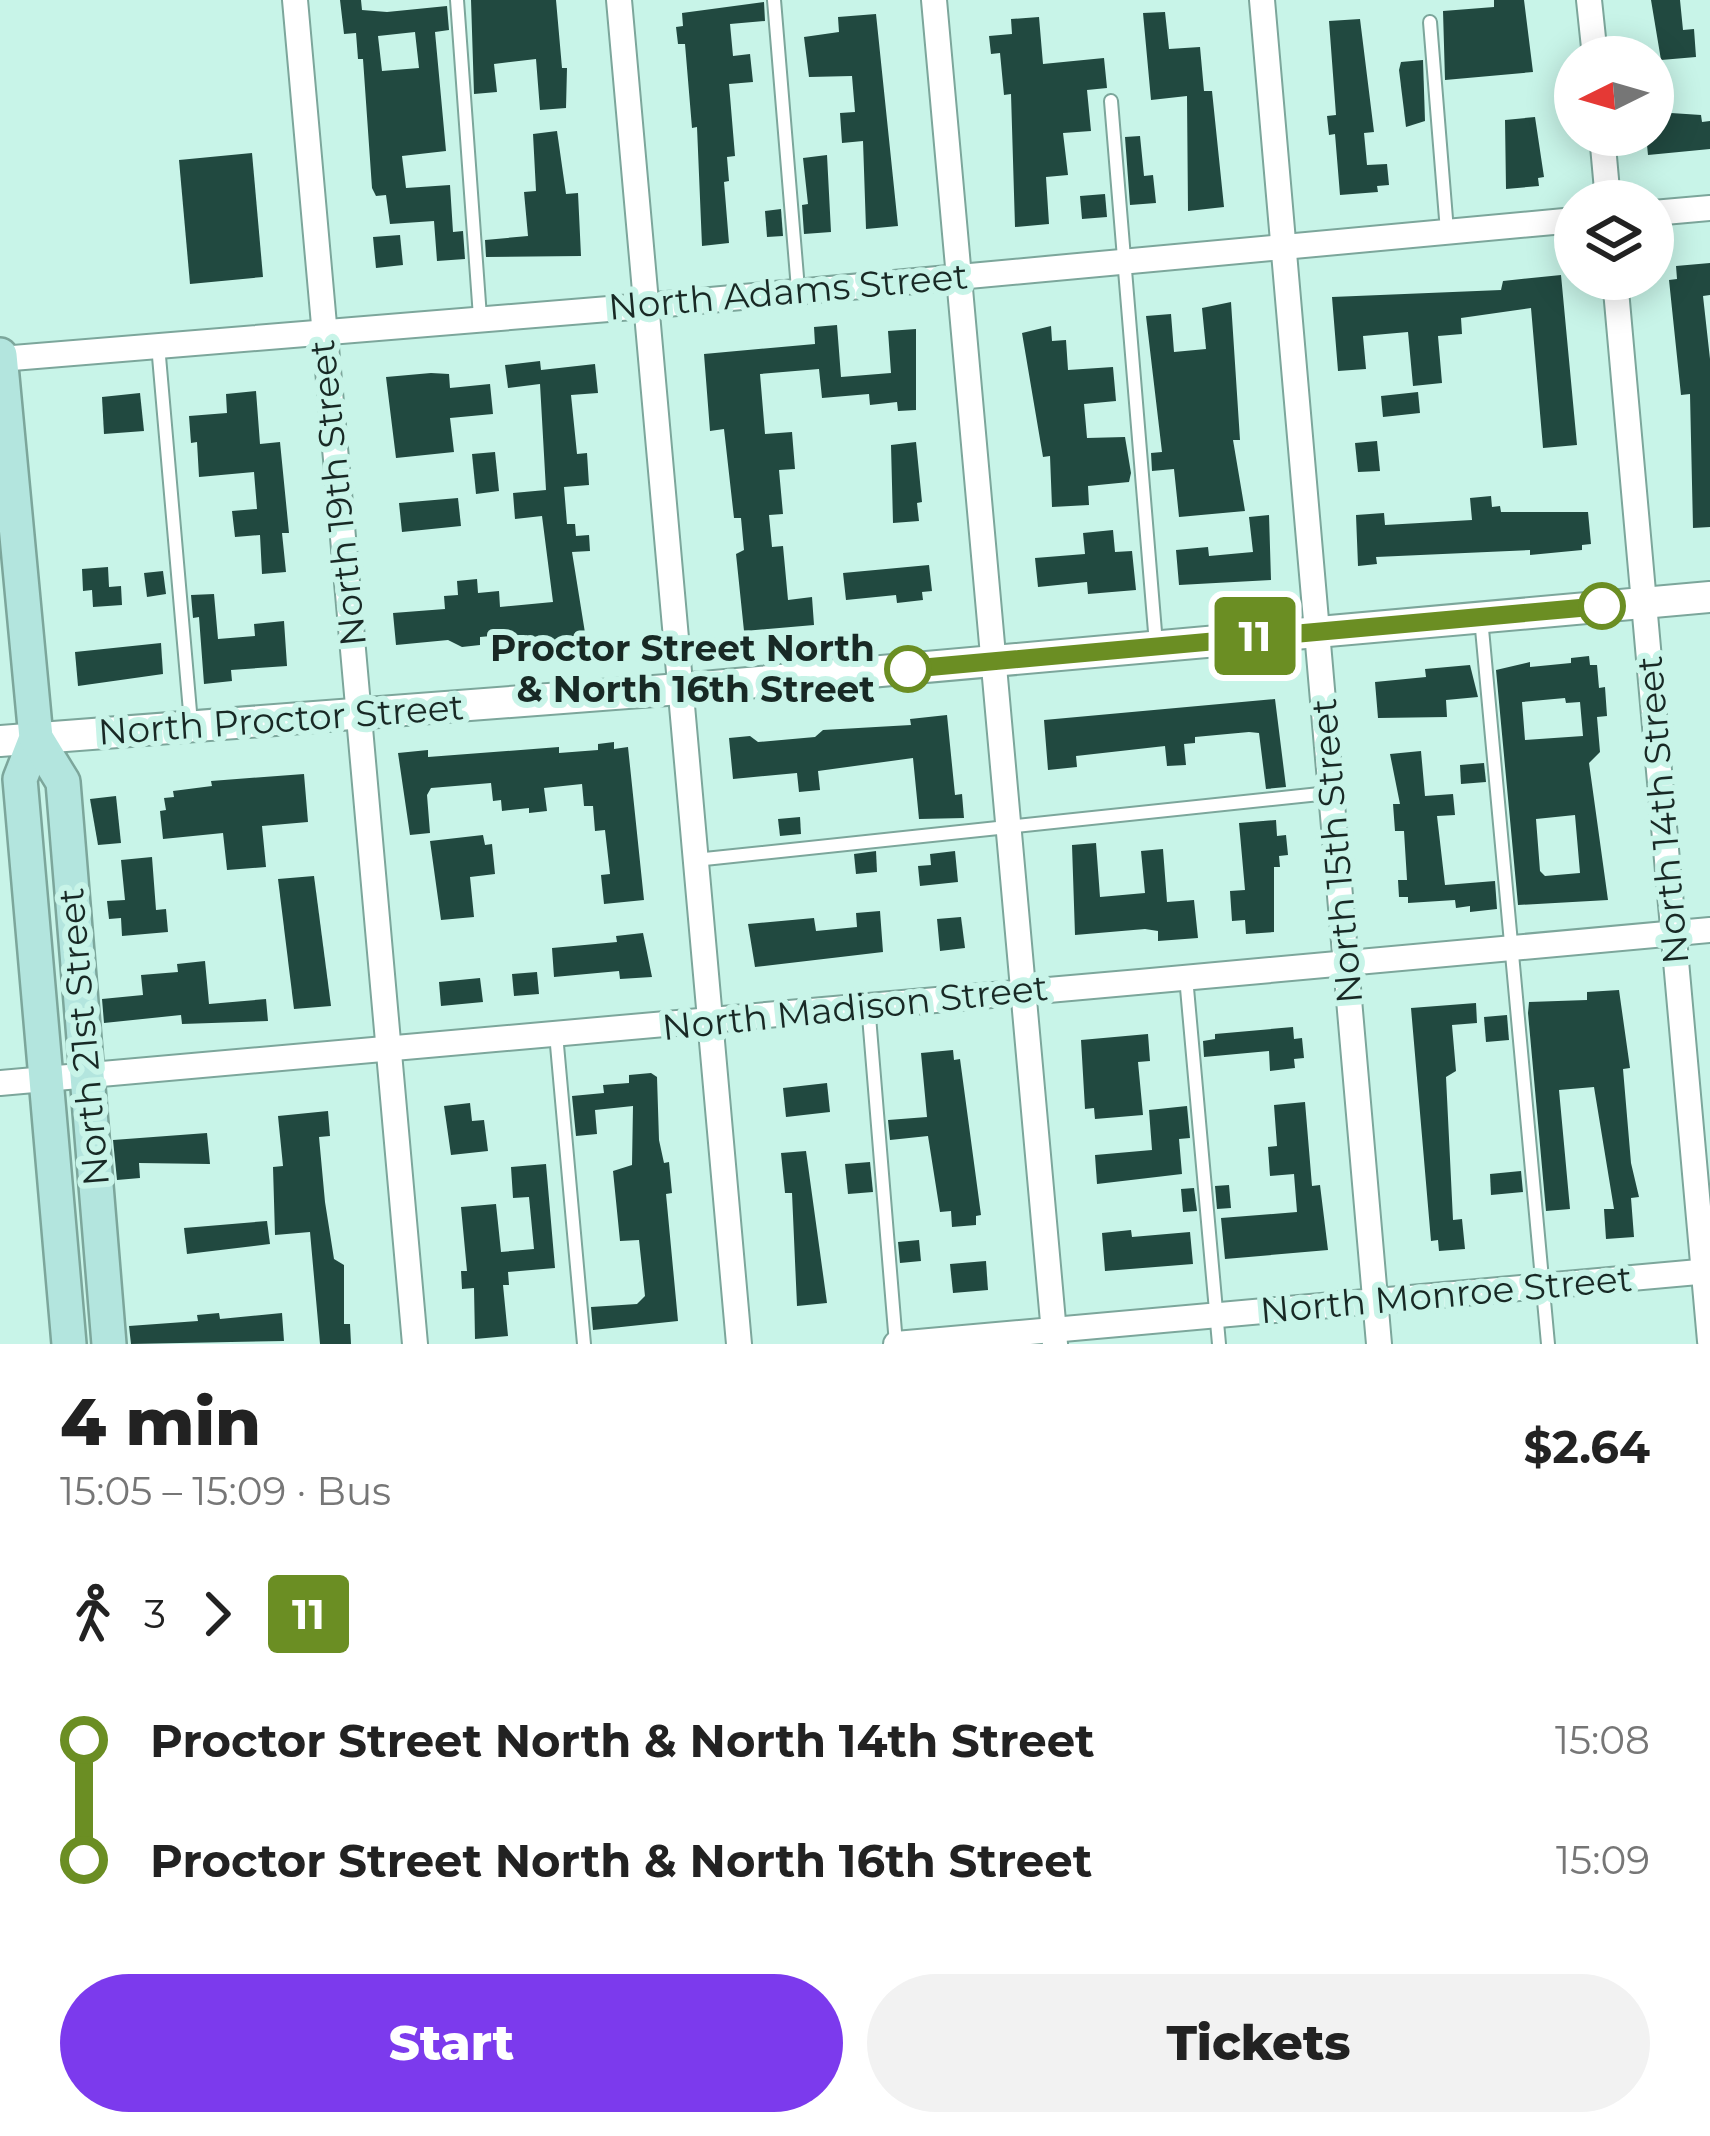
<!DOCTYPE html>
<meta charset="utf-8">
<style>
:root{--surface:#fff;--page:#f2f2f2;--text:#222;--muted:#767676;--accent:#7c3aed}
body{margin:0;font-family:Montserrat,sans-serif;background:var(--page);color:var(--text);height:100vh;display:flex;flex-direction:column;font-size:45px;white-space:nowrap}
*{box-sizing:border-box;margin:0}
p{font-size:39px;color:var(--muted)}
.icon{flex:none;width:66px;height:66px;fill:none;stroke:currentColor;stroke-width:2;stroke-linecap:round;stroke-linejoin:round}
.map{position:relative;height:1344px;overflow:hidden}
.details{display:flex;flex-direction:column;background:var(--surface);flex:1}
.details>*{flex:none}
.badge{padding:0 24px;border-radius:9px;font-size:42px;line-height:78px}
.needle{width:78px;rotate:265deg}
.controls{position:absolute;left:1554px;top:36px;display:grid;gap:24px}
.controls a{display:grid;place-items:center;width:120px;height:120px;border-radius:50%;background:var(--surface);box-shadow:0 6px 30px #0003;font-size:60px}
.map>.badge{position:absolute;translate:-50% -50%;box-shadow:0 0 0 6px #fff}
.legs{display:flex;align-items:center;gap:18px;height:132px;padding:0 60px;font-size:39px}
.legs p{margin-inline-start:auto}
.summary{display:flex;align-items:center;justify-content:space-between;height:204px;padding:0 60px}
h1{font-size:66px;font-weight:800;line-height:90px}
.cta{display:flex;gap:24px;margin-top:auto;padding:24px 60px}
.cta a{flex:1;height:138px;border-radius:72px;background:var(--accent);color:#fff;font-size:48px;font-weight:800;line-height:138px;text-align:center}
.cta a+a{background:var(--page);color:var(--text)}
ul{padding:0 60px;list-style:none}
li{display:flex;align-items:center;gap:42px;height:120px;font-size:45px}
li i{display:grid;place-items:center;width:18px;height:100%;margin:0 15px;background:currentColor}
li i::after{content:'';width:30px;height:30px;margin:-15px;border:9px solid;border-radius:50%;background:var(--surface)}
li p{margin-inline-start:auto}
li:first-child i{background:linear-gradient(#0000 50%,currentColor 0)}
li:last-child i{background:linear-gradient(currentColor 50%,#0000 0)}
.map>svg:first-child{display:block}
.building{fill:#214940;fill-rule:evenodd}
.lines{fill:none;stroke-linecap:round;stroke-linejoin:round}
.service-casing{stroke:#7ca69b;stroke-width:16}
.minor-casing{stroke:#7ca69b;stroke-width:28}
.tertiary-casing{stroke:#7ca69b;stroke-width:34}
.secondary-casing{stroke:#7ca69b;stroke-width:38}
.service{stroke:#fff;stroke-width:12}
.minor{stroke:#fff;stroke-width:24}
.tertiary{stroke:#fff;stroke-width:30}
.secondary{stroke:#b3e5de;stroke-width:33}
.line-1-casing{stroke:#fff;stroke-width:27}
.line-1{stroke:#6b8e23;stroke-width:18}
.stop-1-dot{fill:#fff;stroke:#6b8e23;stroke-width:6}
.labels{text-anchor:middle;stroke-width:12;stroke-linejoin:round;paint-order:stroke}
.street-label{font-size:36px;fill:#182925;stroke:#c8f4e8}
.stop-label{font-size:36px;font-weight:bold;fill:#182925;stroke:#c8f4e8;text-anchor:end}
</style>
<div class="map">
<svg width="1710" height="1344" viewBox="0 0 1710 1344">
<rect width="100%" height="100%" fill="#c8f4e8"/>
<g class="building">
<path d="M340,0H361L362,10L387,12L447,6L449,30L435,32L446,151L402,156L406,188L450,185L453,232L463,231L465,259L437,261L434,221L390,224L386,195L376,196L372,188L363,59H358L356,33L344,34ZM415,32L419,68L382,71L378,36Z"/>
<path d="M471,0H556L562,68H567L566,108L540,110L536,59L494,64L497,92L474,94Z"/>
<path d="M1494,0H1524L1533,72L1445,80L1443,11L1494,7Z"/>
<path d="M1651,0H1680L1683,30L1694,29L1696,57L1661,60Z"/>
<path d="M764,2L765,21L730,24L733,56L750,54L753,82L729,84L735,156L727,157L729,181L724,182L729,243L702,246L697,127L692,128L685,44H678L676,27L683,26L682,13Z"/>
<path d="M1165,12L1169,49L1200,47L1204,91H1212L1224,207L1188,211L1187,96L1151,100L1143,13Z"/>
<path d="M876,14L898,226L866,229L863,141L842,143L840,113L855,112L852,76L809,77L804,37L839,32L838,17Z"/>
<path d="M1039,17L1043,64L1104,58L1107,88L1087,90L1091,131L1063,133L1068,175L1046,177L1049,224L1015,227L1011,94L1004,95L1000,53L991,54L989,36L1012,34L1011,19Z"/>
<path d="M1360,19L1374,132L1364,133L1367,165L1387,164L1389,185L1377,186L1378,192L1340,195L1335,134L1329,135L1327,116L1336,115L1329,21Z"/>
<path d="M1423,60L1425,121L1406,127L1399,70L1401,62Z"/>
<path d="M1671,113L1701,115L1702,122L1710,121V149L1648,155L1646,135H1653V115Z"/>
<path d="M1535,117L1544,177L1538,178L1539,186L1506,189L1505,120Z"/>
<path d="M557,131L566,194L578,193L581,256L486,257L485,240L528,236L524,192L536,191L533,134Z"/>
<path d="M1140,136L1144,176L1153,175L1156,203L1130,205L1125,137Z"/>
<path d="M252,153L263,277L190,284L179,160Z"/>
<path d="M827,155L831,232L804,234L802,205L808,204L803,158Z"/>
<path d="M1105,194L1107,217L1082,219L1080,196Z"/>
<path d="M781,209L783,236L767,237L765,211Z"/>
<path d="M400,235L403,265L376,268L373,237Z"/>
<path d="M1710,263V295L1703,296L1710,359V527L1693,528L1690,394L1681,395L1669,280L1677,279L1676,266Z"/>
<path d="M1561,275L1577,445L1543,448L1531,308L1461,318L1462,334L1438,336L1442,383L1413,386L1408,332L1363,336L1366,369L1338,371L1332,297L1501,290L1503,281Z"/>
<path d="M1231,302L1240,440H1233L1245,511L1179,517L1174,469L1152,471L1151,453L1162,452L1146,316L1171,314L1174,352L1206,349L1202,308Z"/>
<path d="M837,325L841,377L891,373L888,331L916,329V410L898,411L897,402L870,405L869,394L822,398L819,369L760,374L765,434L792,432L795,469L779,470L783,514L769,515L772,547L783,546L788,600L812,597L814,625L744,631L736,554L744,550L741,518H734L724,429L710,431L704,354L815,344L814,327Z"/>
<path d="M1051,326L1052,341L1066,340L1068,370L1113,367L1116,401L1084,404L1087,438L1125,437L1131,473L1129,482L1088,486L1089,505L1052,507L1050,456L1043,457L1022,333Z"/>
<path d="M540,361L541,370L595,364L598,393L571,395L577,454L587,453L589,485L564,487L567,524H575L576,536L589,535L590,551L572,552L586,639L516,649L514,634L480,637V645L462,647L448,640L396,645L393,613L445,609L444,596L458,595L457,581L477,579L478,593L499,591L500,607L553,602L542,516L515,519L513,493L546,490L540,384L508,388L505,365Z"/>
<path d="M431,373L449,374L450,388L490,384L493,414L450,418L454,452L396,458L386,377Z"/>
<path d="M256,391L260,444L280,442L289,533H282L286,572L262,574L260,535L235,537L232,511L257,509L254,472L199,477L197,442L191,443L189,416L227,413L226,394Z"/>
<path d="M1418,392L1420,413L1383,417L1381,396Z"/>
<path d="M140,393L144,431L104,434L102,397Z"/>
<path d="M1377,441L1380,471L1358,472L1355,443Z"/>
<path d="M916,442L922,502L917,503L919,521L893,523L891,445Z"/>
<path d="M495,452L499,491L476,494L472,454Z"/>
<path d="M1491,496L1492,507L1500,506L1501,512H1588L1591,544L1582,545V550L1530,555V550L1376,557L1377,564L1358,566L1356,515L1384,513L1385,525L1472,520L1470,498Z"/>
<path d="M458,498L461,526L402,532L399,503Z"/>
<path d="M1269,515L1271,580L1179,585L1176,550L1208,547L1209,556L1253,552L1249,517Z"/>
<path d="M1113,530L1115,552L1132,551L1136,590L1088,594L1087,582L1038,587L1035,558L1085,554L1083,533Z"/>
<path d="M929,565L932,591L922,592L923,600L897,603L896,595L846,600L843,573Z"/>
<path d="M108,567L109,587L121,586L122,605L93,607L92,590L83,591L82,569Z"/>
<path d="M163,571L166,594L147,597L144,573Z"/>
<path d="M214,594L218,639L255,636L254,624L284,621L287,666L231,670L232,681L204,684L199,617L193,618L191,595Z"/>
<path d="M161,643L163,674L78,686L75,652Z"/>
<path d="M1589,656L1590,665H1597L1599,688L1605,687L1607,716L1597,717L1600,752L1589,763L1608,900L1518,905L1496,670L1530,662V667L1571,663V658ZM1565,698L1566,703L1580,702L1583,736L1525,740L1522,702ZM1575,815L1580,873L1545,876L1540,871L1536,819Z"/>
<path d="M1470,665L1478,697L1446,700L1447,717L1378,718L1375,682L1426,677L1425,669Z"/>
<path d="M1275,699L1286,787L1266,789L1259,733L1249,732L1195,737V743L1184,744L1186,765L1167,766L1165,746L1076,756L1077,767L1048,770L1044,720Z"/>
<path d="M947,715L955,795L962,794L964,818L919,819L913,758L818,771L820,790L799,792L797,773L733,779L729,738L750,736L758,742L815,737L823,730L911,725L910,719Z"/>
<path d="M614,742V749L628,747L644,900L604,904L601,875L610,874L605,830L595,831L593,806H584L582,784L544,788L547,811L529,813V808L502,811L501,800L493,801L491,783L431,788L427,795L430,833L410,835L398,753L428,750V757L559,747V753L598,750V744Z"/>
<path d="M1421,751L1425,796L1453,794L1455,815L1437,816L1445,885L1495,881L1497,909L1470,912V906L1456,908L1455,900L1408,903V897H1399L1398,880H1407L1404,831H1395L1393,804H1400L1390,754Z"/>
<path d="M1484,763L1486,782L1461,784L1460,765Z"/>
<path d="M304,774L308,822L262,826L266,867L227,870L223,833L163,839L160,811L166,810L164,798L174,797L173,791L212,786L211,781Z"/>
<path d="M116,796L121,843L98,845L90,799Z"/>
<path d="M800,817L801,834L780,836L778,819Z"/>
<path d="M1276,820L1277,836L1286,835L1288,855L1279,856L1280,867H1274V932L1246,934L1245,920L1232,921L1230,891L1245,890L1239,823Z"/>
<path d="M483,835L485,845L492,844L495,874L470,877L474,917L441,920L430,841Z"/>
<path d="M1096,843L1100,897L1145,893L1141,851L1163,849L1167,902L1194,900L1198,938L1158,941V931L1145,929L1075,935L1072,845Z"/>
<path d="M876,851L877,872L856,874L854,854Z"/>
<path d="M955,851L958,882L920,886L918,866L931,865L930,854Z"/>
<path d="M152,857L156,910L166,909L168,932L122,936L121,918L109,919L107,901L125,900L121,860Z"/>
<path d="M314,876L331,1006L294,1009L278,879Z"/>
<path d="M880,911L883,952L755,967L748,924L814,918L816,931L857,927L856,913Z"/>
<path d="M961,917L965,948L940,951L937,919Z"/>
<path d="M643,933L652,977L620,979L619,971L554,977L552,948L617,942L616,936Z"/>
<path d="M205,961L209,1004L266,999L268,1021L182,1024L181,1015L104,1023L102,999L143,995L141,975L178,972L177,964Z"/>
<path d="M537,972L539,994L514,996L512,974Z"/>
<path d="M480,978L483,1002L441,1006L439,982Z"/>
<path d="M1619,990L1630,1068L1623,1069L1631,1163L1639,1197L1631,1198L1634,1237L1606,1239L1604,1209H1614L1594,1087L1559,1090L1570,1209L1546,1211L1528,1013L1529,1002L1587,1000V992Z"/>
<path d="M1476,1003L1477,1023L1452,1025L1456,1071L1446,1077L1453,1220L1462,1219L1465,1249L1439,1251L1438,1240L1431,1241L1411,1008Z"/>
<path d="M1507,1015L1509,1040L1486,1042L1484,1017Z"/>
<path d="M1293,1027L1294,1039L1302,1038L1304,1058L1294,1059L1295,1068L1270,1071L1269,1051L1204,1057L1203,1041L1215,1039V1034Z"/>
<path d="M1148,1034L1150,1061L1138,1062L1143,1115L1095,1119L1094,1108L1085,1109L1081,1040Z"/>
<path d="M953,1050L954,1060L960,1059L981,1215L976,1216V1225L952,1227L951,1211L940,1212L928,1136L890,1140L888,1120L927,1117L921,1053Z"/>
<path d="M651,1073L657,1077L659,1140L664,1163L669,1162L672,1193L666,1194L678,1321L593,1330L591,1307L637,1304L645,1296L639,1240L620,1241L613,1171L632,1165L633,1106L595,1110L597,1134L576,1136L572,1096L604,1093L603,1085L629,1083V1075Z"/>
<path d="M827,1083L830,1112L786,1117L783,1088Z"/>
<path d="M1305,1102L1312,1186L1320,1185L1328,1250L1225,1259L1221,1218L1297,1212L1294,1174L1270,1176L1268,1147L1277,1146L1274,1105Z"/>
<path d="M470,1103L472,1121L484,1120L488,1151L451,1155L444,1106Z"/>
<path d="M1187,1106L1190,1138L1179,1139L1182,1174L1097,1184L1095,1155L1152,1150L1149,1110Z"/>
<path d="M328,1111L330,1136L319,1137L325,1202L334,1259L344,1265V1324H350L351,1344H320L310,1232L275,1235L273,1167L283,1166L278,1116Z"/>
<path d="M207,1133L210,1164L139,1163L140,1178L117,1180L113,1140Z"/>
<path d="M806,1151L827,1303L797,1306L792,1193H785L781,1153Z"/>
<path d="M870,1162L873,1192L848,1194L845,1164Z"/>
<path d="M546,1164L555,1268L508,1272L509,1285H503L508,1336L475,1339L474,1288L462,1289L461,1271H467L461,1207L496,1204L501,1252L534,1249L529,1197L513,1198L511,1167Z"/>
<path d="M1521,1171L1523,1192L1491,1195L1490,1174Z"/>
<path d="M1229,1185L1231,1208L1217,1209L1215,1186Z"/>
<path d="M1194,1188L1197,1211L1183,1212L1181,1189Z"/>
<path d="M267,1221L270,1244L187,1254L184,1228Z"/>
<path d="M1131,1230L1132,1237L1190,1232L1193,1264L1105,1271L1102,1233Z"/>
<path d="M919,1240L921,1261L900,1263L898,1242Z"/>
<path d="M986,1261L988,1290L953,1293L950,1264Z"/>
<path d="M219,1313L220,1319L282,1313L284,1341L131,1344L129,1326L198,1321L197,1315Z"/>
</g>
<g class="lines">
<defs>
<g id="service">
<path d="M457,0L480,317"/>
<path d="M774,0L798,289"/>
<path d="M1430,22L1447,231"/>
<path d="M1111,101L1156,644"/>
<path d="M158,345L191,723"/>
<path d="M1481,618L1548,1344"/>
<path d="M695,860L1329,793"/>
<path d="M1186,977L1219,1344"/>
<path d="M868,1004L896,1344"/>
<path d="M556,1034L584,1344"/>
</g>
<g id="minor">
<path d="M295,0L415,1344"/>
<path d="M619,0L739,1344"/>
<path d="M934,0L1055,1344"/>
<path d="M1262,0L1379,1344"/>
<path d="M1589,0L1595,57"/>
<path d="M1602,135L1608,201"/>
<path d="M1653,213L1710,208"/>
<path d="M1615,279L1710,1341"/>
<path d="M0,359L645,306L1575,220"/>
<path d="M0,1083C570,1036 1140,981 1710,930"/>
<path d="M896,1344L1710,1271"/>
</g>
<path id="tertiary" d="M0,741L680,689L1710,597"/>
<g id="secondary">
<path d="M0,355L36,738L20,779L69,1344"/>
<path d="M36,738L63,782L109,1344"/>
</g>
</defs>
<use href="#service" class="service-casing"/>
<use href="#minor" class="minor-casing"/>
<use href="#tertiary" class="tertiary-casing"/>
<use href="#secondary" class="secondary-casing"/>
<use href="#service" class="service"/>
<use href="#minor" class="minor"/>
<use href="#tertiary" class="tertiary"/>
<use href="#secondary" class="secondary"/>
</g>
<g class="lines">
<defs>
<path id="line-1" d="M908,669L1602,606"/>
</defs>
<use href="#line-1" class="line-1-casing"/>
<use href="#line-1" class="line-1"/>
</g>
<g class="stop-1-dot">
<circle cx="1602" cy="606" r="21"/>
<circle cx="908" cy="669" r="21"/>
</g>
<g class="labels">
<g class="street-label">
<text transform="translate(788 291) rotate(-5)" y="13">North Adams Street</text>
<text transform="translate(337 493) rotate(-96)" y="13">North 19th Street</text>
<text transform="translate(281 719) rotate(-4)" y="13">North Proctor Street</text>
<text transform="translate(1662 810) rotate(-95)" y="13">North 14th Street</text>
<text transform="translate(1336 851) rotate(-95)" y="13">North 15th Street</text>
<text transform="translate(855 1007) rotate(-6)" y="13">North Madison Street</text>
<text transform="translate(83 1037) rotate(-95)" y="13">North 21st Street</text>
<text transform="translate(1446 1294) rotate(-5)" y="13">North Monroe Street</text>
</g>
<g class="stop-label">
<text x="875" y="661">Proctor Street North<tspan x="875" dy="41">&amp; North 16th Street</tspan></text>
</g>
</g>
</svg>
<div class="controls">
<a><svg class="needle" viewBox="-14 -14 28 28"><path d="M0-13l5 13h-10z" fill="#e53935"/><path d="M0 13l5-13h-10z" fill="#767676"/></svg></a>
<a><svg class="icon" aria-label="layers" viewBox="0 0 24 24"><path d="M12 4l9 5-9 5-9-5zM3 14l9 5 9-5"/></svg></a>
</div>
<b class="badge" style="left:1255px;top:636px;background:#6b8e23;color:#fff">11</b>
</div>
<section class="details">
<div class="summary"><div><h1>4 min</h1><p>15:05 – 15:09 · Bus</p></div><b>$2.64</b></div>
<div class="legs"><svg class="icon" aria-label="walk" viewBox="0 0 24 24"><circle cx="13" cy="4" r="2"/><path d="M13 8l-2 6 4 7M11 14l-3 7M7 12l3-4h3l4 4"/></svg>3<svg class="icon" aria-label="forward" viewBox="0 0 24 24"><path d="M9 5l7 7-7 7"/></svg><b class="badge" style="background:#6b8e23;color:#fff">11</b></div>
<ul>
<li><i style="color:#6b8e23"></i><b>Proctor Street North &amp; North 14th Street</b><p>15:08</p></li>
<li><i style="color:#6b8e23"></i><b>Proctor Street North &amp; North 16th Street</b><p>15:09</p></li>
</ul>
<div class="cta"><a>Start</a><a>Tickets</a></div>
</section>
